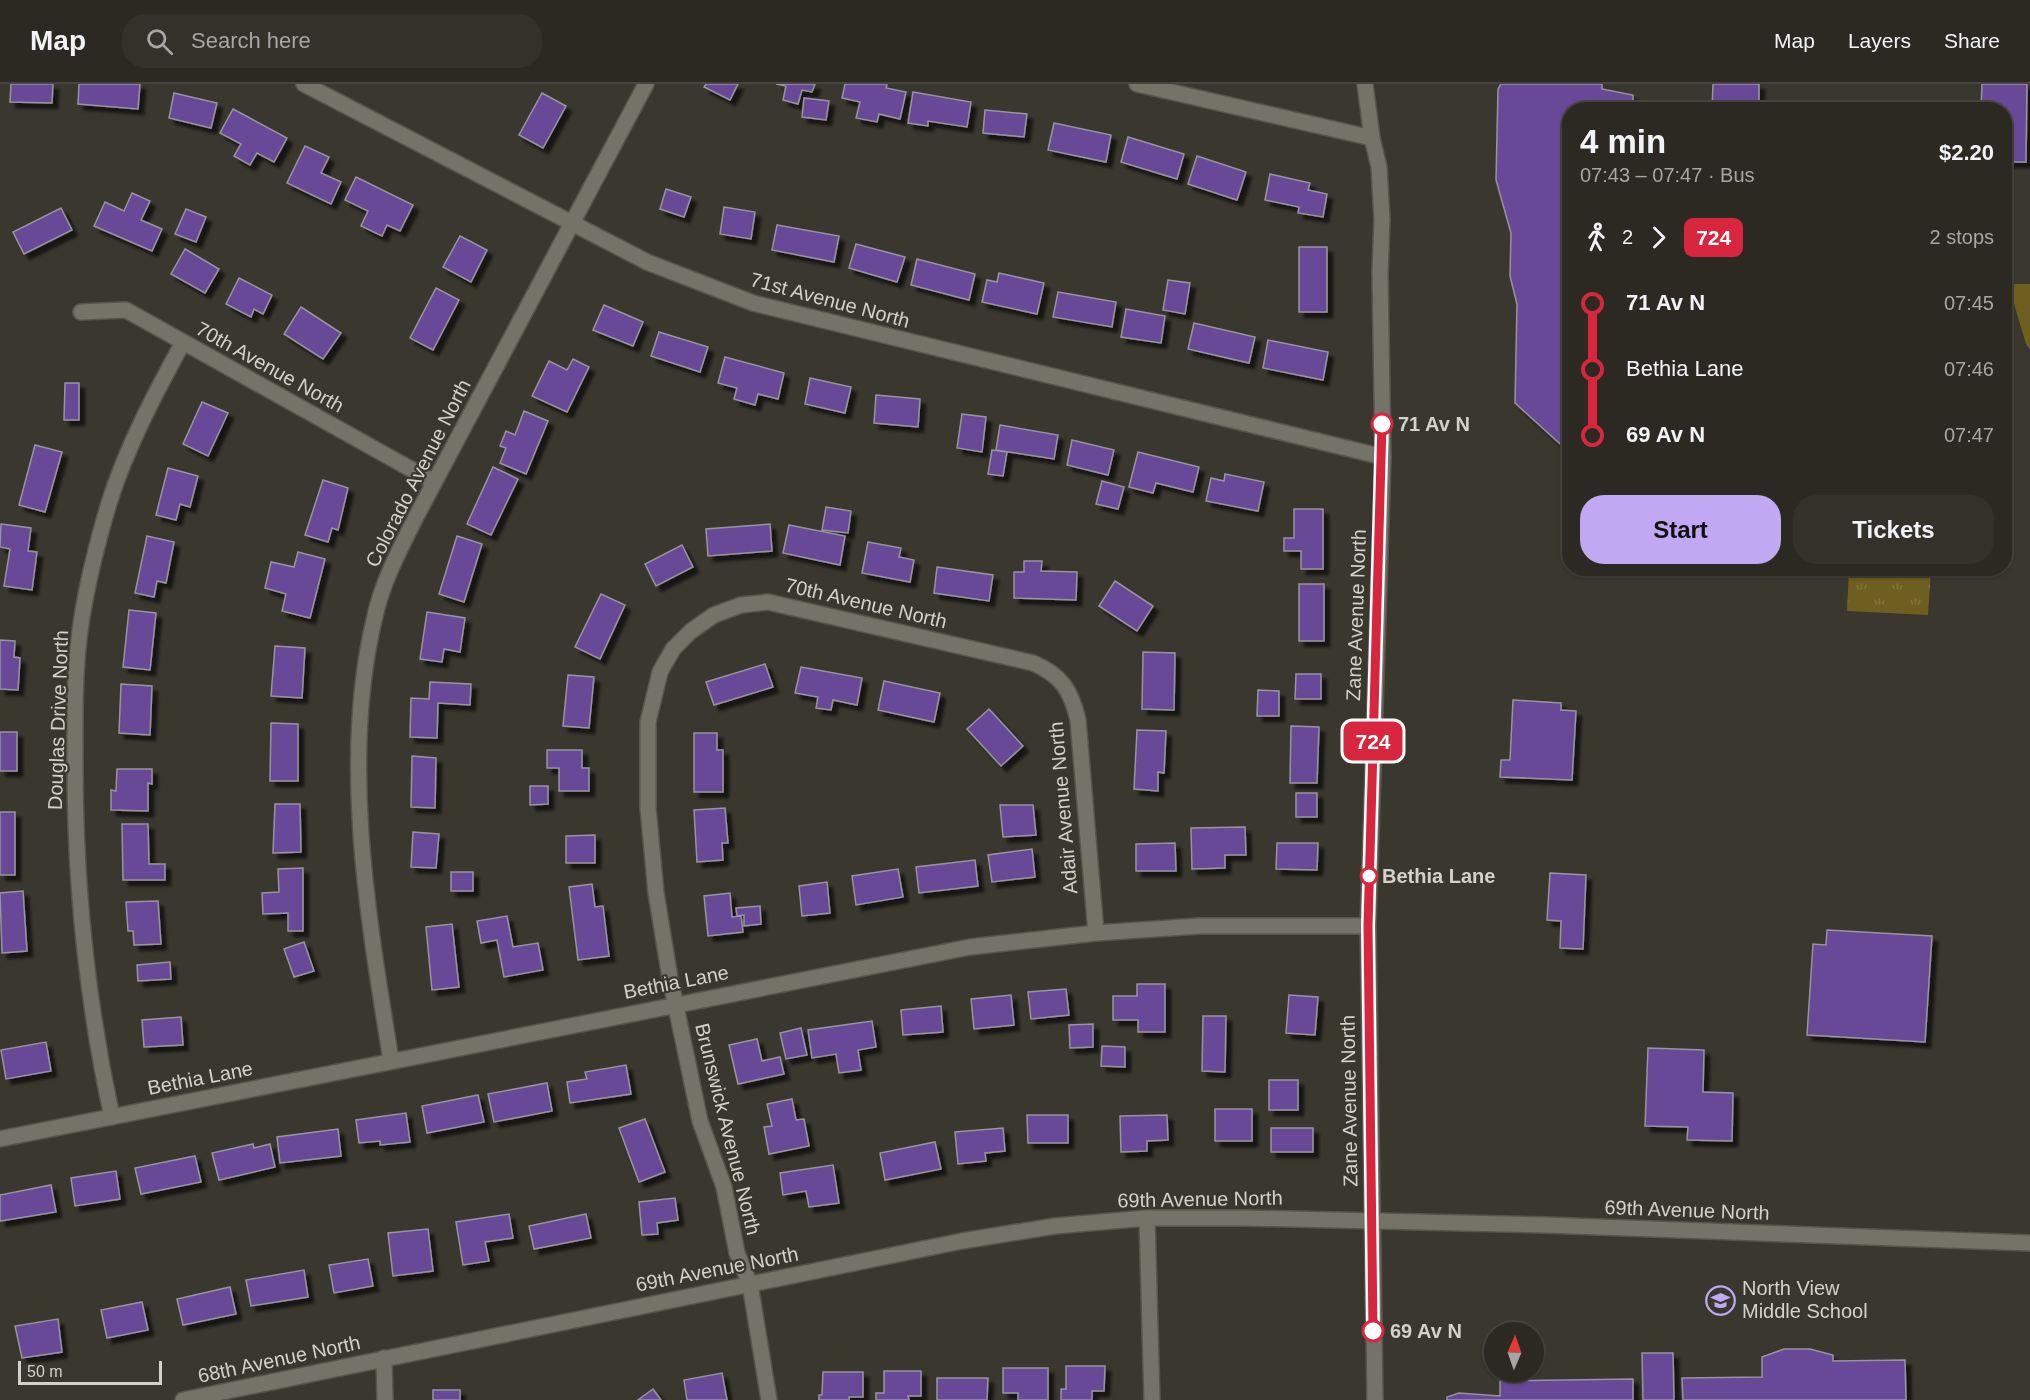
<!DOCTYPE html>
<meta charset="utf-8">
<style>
:root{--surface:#2c2922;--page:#34312a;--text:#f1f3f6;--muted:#a6a6a5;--line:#484540;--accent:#c1a8f3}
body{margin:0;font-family:Helvetica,sans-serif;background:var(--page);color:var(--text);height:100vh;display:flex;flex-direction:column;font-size:22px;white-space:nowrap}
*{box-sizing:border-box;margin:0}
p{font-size:20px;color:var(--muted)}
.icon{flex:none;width:33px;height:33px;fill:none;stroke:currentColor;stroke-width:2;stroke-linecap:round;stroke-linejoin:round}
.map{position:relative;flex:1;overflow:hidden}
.drawer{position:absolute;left:1562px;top:18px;width:450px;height:474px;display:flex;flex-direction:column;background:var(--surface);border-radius:24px;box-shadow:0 2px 4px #0004,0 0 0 2px var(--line)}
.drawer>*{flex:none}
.badge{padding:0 12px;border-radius:9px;font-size:21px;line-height:39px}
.needle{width:39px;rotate:2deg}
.tools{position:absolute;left:1484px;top:1238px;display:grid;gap:12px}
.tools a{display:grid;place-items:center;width:60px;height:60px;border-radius:50%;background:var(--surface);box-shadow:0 2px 4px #0004,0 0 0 2px var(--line);font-size:30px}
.scale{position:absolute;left:18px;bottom:15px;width:144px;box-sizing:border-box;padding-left:6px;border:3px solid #d3d1cb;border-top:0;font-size:16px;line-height:21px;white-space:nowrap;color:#d3d1cb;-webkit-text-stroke:4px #3a372e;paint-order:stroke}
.map>.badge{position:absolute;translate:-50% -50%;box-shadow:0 0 0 3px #fff}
.legs{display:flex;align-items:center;gap:9px;height:66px;padding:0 18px;font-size:20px}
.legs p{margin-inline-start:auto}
.head{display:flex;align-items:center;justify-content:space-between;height:102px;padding:0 18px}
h1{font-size:33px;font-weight:700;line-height:45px}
.action{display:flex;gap:12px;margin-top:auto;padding:12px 18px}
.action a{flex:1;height:69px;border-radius:24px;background:var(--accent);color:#111;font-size:24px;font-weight:700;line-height:69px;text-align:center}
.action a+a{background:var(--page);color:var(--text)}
ul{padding:0 18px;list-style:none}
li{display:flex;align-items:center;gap:21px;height:66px;font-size:22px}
li i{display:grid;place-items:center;width:9px;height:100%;margin:0 8px;background:currentColor}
li i::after{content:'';width:15px;height:15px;margin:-8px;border:4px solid;border-radius:50%;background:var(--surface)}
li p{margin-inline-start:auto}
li:first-child i{background:linear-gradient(#0000 50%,currentColor 0)}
li:last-child i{background:linear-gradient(currentColor 50%,#0000 0)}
header{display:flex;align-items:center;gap:36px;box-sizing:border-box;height:84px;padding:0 30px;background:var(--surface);border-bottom:2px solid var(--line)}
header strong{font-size:28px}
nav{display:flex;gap:33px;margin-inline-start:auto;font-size:21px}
.search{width:420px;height:54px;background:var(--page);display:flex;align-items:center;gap:15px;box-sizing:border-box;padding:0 21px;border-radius:24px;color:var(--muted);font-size:22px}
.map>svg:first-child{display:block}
.park{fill:url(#park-tufts)}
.garden{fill:#6e5e20}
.building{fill:#674898;stroke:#97949f;stroke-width:1.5;filter:url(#shadow)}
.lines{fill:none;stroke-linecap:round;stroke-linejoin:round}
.minor-casing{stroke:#56544c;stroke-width:18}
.minor{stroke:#757268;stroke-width:15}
.line-1-casing{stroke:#fff;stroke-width:14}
.line-1{stroke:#d7263d;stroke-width:9}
.stop-1-dot{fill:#fff;stroke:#d7263d;stroke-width:3}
.labels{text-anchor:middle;stroke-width:4.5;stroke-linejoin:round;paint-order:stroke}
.street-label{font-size:20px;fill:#d3d1cb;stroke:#3a372e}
.stop-label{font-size:20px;font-weight:bold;fill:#d3d1cb;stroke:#3a372e;text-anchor:start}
.poi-label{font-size:20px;fill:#d3d1cb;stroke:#3a372e;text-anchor:start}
</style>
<header>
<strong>Map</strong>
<div class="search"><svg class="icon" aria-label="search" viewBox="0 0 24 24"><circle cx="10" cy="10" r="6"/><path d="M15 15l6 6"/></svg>Search here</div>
<nav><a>Map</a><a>Layers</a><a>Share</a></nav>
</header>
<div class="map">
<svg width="2030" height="1316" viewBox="0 0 2030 1316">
<defs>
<pattern id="park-tufts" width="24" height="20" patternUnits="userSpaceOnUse" patternTransform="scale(1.5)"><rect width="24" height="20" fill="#6e5e20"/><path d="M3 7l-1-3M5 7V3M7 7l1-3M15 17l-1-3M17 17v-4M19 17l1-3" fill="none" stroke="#82743f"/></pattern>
<filter id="shadow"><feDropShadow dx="5.5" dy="5.5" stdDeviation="1.5" flood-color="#0009"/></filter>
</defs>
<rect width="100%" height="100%" fill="#3a372e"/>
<path class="park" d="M1849,485H1931L1928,531L1847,527Z"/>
<path class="garden" d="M2008,200H2030V266L2026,260Z"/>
<g class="building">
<path d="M11,0H53L52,19L10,18Z"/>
<path d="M79,0H140L138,25L78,20Z"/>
<path d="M706,0H738L730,16L704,3Z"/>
<path d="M776,0H815L812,8L802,6L798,20L783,16L786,2Z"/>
<path d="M845,0H887L886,4L906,8L900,35L879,30L877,38L856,34L860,18L842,14Z"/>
<path d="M1501,0H1602V5L1633,11V26H1569V368L1515,319L1517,220L1510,192L1511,149L1496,96L1498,5Z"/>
<path d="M1713,0H1759V26H1712Z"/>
<path d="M1982,0H2027L2026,78H2004V26H1981Z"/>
<path d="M913,8L971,18L967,43L928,37V42L908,39Z"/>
<path d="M174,9L217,19L211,44L169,34Z"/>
<path d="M542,9L566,22L543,64L519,51Z"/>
<path d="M804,14L829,17L826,36L802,33Z"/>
<path d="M233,25L287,54L274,78L257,69L250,81L234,72L241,60L220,49Z"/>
<path d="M985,26L1027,30L1024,53L983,49Z"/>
<path d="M1054,39L1111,51L1106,78L1048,66Z"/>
<path d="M1128,53L1184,70L1177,95L1121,78Z"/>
<path d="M305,62L329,73L321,89L341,98L331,120L287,99Z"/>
<path d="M1197,72L1246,88L1237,116L1188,100Z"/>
<path d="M1270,90L1310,99L1308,106L1327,110L1323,133L1298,129L1299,123L1265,116Z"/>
<path d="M356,93L413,121L400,147L387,141L382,152L361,142L368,127L345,116Z"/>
<path d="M666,105L691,113L684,133L660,125Z"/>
<path d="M132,109L150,117L141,136L162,145L152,167L94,142L105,118L124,127Z"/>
<path d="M724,123L755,128L751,155L720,150Z"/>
<path d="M61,124L72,146L24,170L13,148Z"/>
<path d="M186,125L206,133L196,158L175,150Z"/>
<path d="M777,141L839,152L834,178L772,166Z"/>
<path d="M460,152L487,166L471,198L443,183Z"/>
<path d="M856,160L905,173L897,198L849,184Z"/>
<rect x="1299" y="163" width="28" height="65"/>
<path d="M185,165L219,185L205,209L171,190Z"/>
<path d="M917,175L975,190L969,216L911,201Z"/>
<path d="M999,189L1044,199L1037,230L982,218L987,196L997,198Z"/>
<path d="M239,194L272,211L263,230L254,225L251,233L226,220Z"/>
<path d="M1168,196L1190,199L1185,230L1163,226Z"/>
<path d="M436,204L459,216L433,266L410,254Z"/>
<path d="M1058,208L1116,218L1112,243L1053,233Z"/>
<path d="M604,221L643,238L633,262L593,246Z"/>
<path d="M301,223L341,249L323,275L284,250Z"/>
<path d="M1126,225L1165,232L1161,259L1121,253Z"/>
<path d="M1194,239L1255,253L1249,279L1188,265Z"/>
<path d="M659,248L708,263L700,288L651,272Z"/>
<path d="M1268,256L1328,268L1323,296L1263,284Z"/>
<path d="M725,273L784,289L778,315L758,310L755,321L734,315L737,304L718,299Z"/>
<path d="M573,275L589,283L567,328L532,312L549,277L567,286Z"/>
<path d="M810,294L851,303L845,329L805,320Z"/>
<path d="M65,299H79V336H64Z"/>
<path d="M876,311L920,315L918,343L874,339Z"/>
<path d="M202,318L228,329L208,372L183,360Z"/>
<path d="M524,327L548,337L526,390L500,379L506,364L500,362L506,347L515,351Z"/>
<path d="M962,330L986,333L982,368L957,364Z"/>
<path d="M1000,341L1058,351L1054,375L996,366Z"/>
<path d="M1072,356L1114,366L1108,391L1067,381Z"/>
<path d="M35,361L62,368L45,428L19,421Z"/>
<path d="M992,366L1007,368L1003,392L988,390Z"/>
<path d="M1138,368L1199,383L1193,408L1156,399L1153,409L1129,403Z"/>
<path d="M493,383L518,395L491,451L467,440Z"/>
<path d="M168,384L198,392L190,423L180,420L176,436L156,431Z"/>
<path d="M1225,390L1264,398L1258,427L1206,417L1211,394L1224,397Z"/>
<path d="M323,396L348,404L338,446L332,444L328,458L305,451Z"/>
<path d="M1102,397L1124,403L1118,425L1096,420Z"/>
<path d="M826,423L851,427L848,449L822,446Z"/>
<path d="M1294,425H1323V485H1301V467H1284V454H1294Z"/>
<path d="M1,440L31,444L28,467L37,468L32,506L4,502L10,465L0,463Z"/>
<path d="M770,440L772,467L708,472L706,445Z"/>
<path d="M789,441L845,452L840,481L783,469Z"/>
<path d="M147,452L174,458L166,499L157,497L154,513L135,509Z"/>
<path d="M457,452L482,460L464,518L439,510Z"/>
<path d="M868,458L901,464L899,473L914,476L910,498L862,489Z"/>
<path d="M682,461L693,483L656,502L645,480Z"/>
<path d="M298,468L325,475L310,534L282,527L286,510L265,504L271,478L294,483Z"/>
<path d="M1024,477H1042L1041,487L1077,488L1076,516L1014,514V488H1024Z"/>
<path d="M937,483L993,491L989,517L934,509Z"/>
<path d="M1115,497L1153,522L1137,547L1099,522Z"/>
<rect x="1299" y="500" width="25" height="57"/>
<path d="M601,510L625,521L600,575L575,563Z"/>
<path d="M129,526L156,529L150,586L123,583Z"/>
<path d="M427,528L465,534L460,568L444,565L442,578L420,575Z"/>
<path d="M0,556L15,557L14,573L20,574L18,606L0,605Z"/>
<path d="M275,562L305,564L302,614L271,612Z"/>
<path d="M1143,568L1175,569L1174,626L1142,625Z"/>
<path d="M765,580L773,603L714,621L706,598Z"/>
<path d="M801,583L862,594L857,621L833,616L831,626L816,624L818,613L795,609Z"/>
<path d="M1296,590H1321V615H1295Z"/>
<path d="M568,591L594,593L589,644L563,642Z"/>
<path d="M884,597L940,609L934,638L878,626Z"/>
<path d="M430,598L471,600L470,621L438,619L437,654L410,653L411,614L429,615Z"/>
<path d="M121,600L152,602L150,651L119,649Z"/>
<path d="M1258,606L1279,607V632H1257Z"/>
<path d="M1513,616L1561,619V626L1576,627L1572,696L1500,693L1501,676H1510Z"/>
<path d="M989,625L1023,662L1001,682L967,645Z"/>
<path d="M271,639L298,640V697H270Z"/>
<path d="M1291,642L1319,643L1317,699H1290Z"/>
<path d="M1137,646L1166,647L1164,689L1158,688V707L1134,705Z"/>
<rect x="0" y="648" width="17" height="39"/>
<path d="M694,649H717V666H723V708H694Z"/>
<path d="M547,666H582V684H589V707H559V684H547Z"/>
<path d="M412,672L436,674L435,724L411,723Z"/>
<path d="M117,685H152V700L148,699V727L111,726V706L116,707Z"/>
<path d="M530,702H548V720L530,721Z"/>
<rect x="1296" y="709" width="21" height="24"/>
<path d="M275,720H300L301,768L273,769Z"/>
<path d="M1000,721H1033L1036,751L1003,753Z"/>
<path d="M725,724L728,759H722L723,776L697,778L694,726Z"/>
<rect x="0" y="728" width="15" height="63"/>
<path d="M122,740H148L149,780H165V796H123Z"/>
<path d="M1245,743L1246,771H1225V784L1192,785L1191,744Z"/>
<path d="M413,748L439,750L436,784L411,783Z"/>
<path d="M595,751V779H566V752Z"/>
<path d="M1175,759L1176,787H1136V760Z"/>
<path d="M1277,759H1318L1317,786L1276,785Z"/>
<path d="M1032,765L1035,793L992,798L988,771Z"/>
<path d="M975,776L978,802L919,809L916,783Z"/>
<path d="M303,784V847H288V829L263,830L262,809L279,808L278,785Z"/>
<path d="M898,785L903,813L856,821L852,792Z"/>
<rect x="451" y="788" width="22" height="19"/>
<path d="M1550,789L1586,791L1583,865L1560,864L1561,837L1547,836Z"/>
<path d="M827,798L830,829L802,832L799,802Z"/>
<path d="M592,800L595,823L603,822L609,872L578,876L569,803Z"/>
<path d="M23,807L27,867L2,869L0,809Z"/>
<path d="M730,809L732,833L741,832L743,848L708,852L704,812Z"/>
<path d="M158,817L161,860L134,861L133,847H128L126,818Z"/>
<path d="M760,822L761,840L744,842V831L737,832L736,824Z"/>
<path d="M507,832L513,863L538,859L543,886L504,893L497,856L481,859L477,837Z"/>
<path d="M452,840L459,903L432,906L426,843Z"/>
<path d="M1827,846L1932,852L1925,958L1807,951L1813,860L1826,861Z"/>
<path d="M304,858L314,887L294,893L284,865Z"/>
<path d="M170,878L171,895L138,897L137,881Z"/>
<path d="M1137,900H1165V948H1138V936H1113V912H1137Z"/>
<path d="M1066,905L1069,931L1031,935L1028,908Z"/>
<path d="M1011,911L1014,941L974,945L971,915Z"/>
<path d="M1289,911L1318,913L1315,951L1286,949Z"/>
<path d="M941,922L943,948L903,951L901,926Z"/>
<path d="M1203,932H1226L1225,988L1202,987Z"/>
<path d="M181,933L183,961L144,963L142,936Z"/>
<path d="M872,937L876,963L858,966L861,986L839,989L836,970L812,974L808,946Z"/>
<path d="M1093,940V963L1070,964L1069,941Z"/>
<path d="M801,944L807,971L786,975L780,949Z"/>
<path d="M757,955L762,977L780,973L784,990L738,1000L729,961Z"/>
<path d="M46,958L51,987L6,995L1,966Z"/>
<path d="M1102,962L1125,963V983L1101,982Z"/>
<path d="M1648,964L1704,966L1703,1008L1733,1009L1732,1057L1687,1056L1688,1043L1645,1042Z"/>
<path d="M626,981L631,1010L570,1019L567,998L587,995L585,988Z"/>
<rect x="1269" y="996" width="29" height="30"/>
<path d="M547,999L552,1027L494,1038L488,1010Z"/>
<path d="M478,1011L484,1038L427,1049L422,1022Z"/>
<path d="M792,1015L796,1036L804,1035L809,1062L769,1070L764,1043L772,1042L767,1020Z"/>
<rect x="1215" y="1025" width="37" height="32"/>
<path d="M406,1029L410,1058L380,1061V1057L359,1059L356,1036Z"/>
<path d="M1027,1031H1068V1059H1028Z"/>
<path d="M1167,1031L1168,1056L1147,1057V1067L1121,1068L1120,1032Z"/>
<path d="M645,1035L665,1088L639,1098L619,1044Z"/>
<path d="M1003,1044L1005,1067L985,1069L986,1077L958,1080L955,1048Z"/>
<rect x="1271" y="1044" width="42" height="24"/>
<path d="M338,1045L341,1072L280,1079L277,1053Z"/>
<path d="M935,1058L941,1085L885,1096L880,1069Z"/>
<path d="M253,1060L254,1064L270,1060L275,1083L219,1096L212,1069Z"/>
<path d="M195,1072L201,1098L141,1110L135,1084Z"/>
<path d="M833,1081L839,1119L809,1123L806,1107L783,1111L780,1089Z"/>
<path d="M116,1087L120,1115L75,1122L71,1094Z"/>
<path d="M51,1101L56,1128L0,1137V1111Z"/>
<path d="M675,1114L678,1136L657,1139L658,1150L642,1151L639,1118Z"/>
<path d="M509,1130L513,1154L485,1158L489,1177L463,1181L456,1138Z"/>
<path d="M586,1130L591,1154L534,1165L529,1142Z"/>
<path d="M428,1145L433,1187L393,1192L388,1149Z"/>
<path d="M368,1175L373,1202L334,1209L329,1181Z"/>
<path d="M304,1186L308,1213L251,1222L246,1196Z"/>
<path d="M230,1203L236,1230L183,1241L177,1215Z"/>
<path d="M142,1218L148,1246L107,1254L101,1226Z"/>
<path d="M58,1235L62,1268L22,1274L15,1242Z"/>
<path d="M1784,1265H1810L1833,1271V1277L1905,1276L1906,1316H1683L1682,1294L1762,1293V1273Z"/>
<path d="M1642,1269H1673L1674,1316H1643Z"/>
<path d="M1066,1282H1105L1104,1307H1092V1316H1061V1305H1066Z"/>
<path d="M1003,1284H1048V1316H1018V1309H1003Z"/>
<path d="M884,1287H921V1312H908L909,1316H876V1309H884Z"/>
<path d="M823,1288H863V1313H849V1316H819V1311H822Z"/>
<path d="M722,1289L727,1316H687L684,1296Z"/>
<path d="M937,1294H988L987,1316H937Z"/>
<path d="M1633,1295V1316H1447V1313L1459,1309L1500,1312V1297Z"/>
<path d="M653,1305L661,1316H638Z"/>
<rect x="433" y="1306" width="27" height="10"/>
</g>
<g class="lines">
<defs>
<g id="minor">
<path d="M304,0L647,178L753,219L1383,373"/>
<path d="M1137,0L1372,54"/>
<path d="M1365,0L1372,54L1379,83L1382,136L1380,189L1383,373L1368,842L1375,1316"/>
<path d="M81,228L126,226L434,398"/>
<path d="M391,976C368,834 340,674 375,532C383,496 401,463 417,431L646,0"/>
<path d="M112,1033C87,918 75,800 75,682C75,640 74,597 79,555C84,510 96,463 109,419C127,362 155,310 183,258"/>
<path d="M0,1055L970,863L1096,849L1199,842H1368"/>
<path d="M1147,1134L1152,1316"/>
<path d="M384,1274L385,1316"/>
<path d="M183,1316L962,1157L1055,1142L1147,1134H1244L1545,1141L2030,1159"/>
<path d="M769,1316L750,1200L737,1169L724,1103L700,1037L670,894L656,809L648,724V638L660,588L673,565L691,547L714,531L741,521L768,518L1033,579C1061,591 1071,606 1078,636L1096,849"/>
</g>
</defs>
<use href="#minor" class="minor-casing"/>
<use href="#minor" class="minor"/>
</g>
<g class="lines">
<defs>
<path id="line-1" d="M1373,1247L1368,842L1382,340"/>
</defs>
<use href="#line-1" class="line-1-casing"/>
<use href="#line-1" class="line-1"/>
</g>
<defs>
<symbol id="school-ring" viewBox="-11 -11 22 22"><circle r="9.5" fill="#3a372e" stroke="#c1a8f3" stroke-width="1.5"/><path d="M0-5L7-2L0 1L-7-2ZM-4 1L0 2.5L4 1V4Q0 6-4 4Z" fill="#c1a8f3"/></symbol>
</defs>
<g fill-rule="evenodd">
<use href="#school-ring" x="1704" y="1200" width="33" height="33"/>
</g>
<g class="stop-1-dot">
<circle cx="1382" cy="340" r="10"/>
<circle cx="1369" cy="792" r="8"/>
<circle cx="1373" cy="1247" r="10"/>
</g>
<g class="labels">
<g class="street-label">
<text transform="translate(830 216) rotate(15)" y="7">71st Avenue North</text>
<text transform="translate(270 283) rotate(29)" y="7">70th Avenue North</text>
<text transform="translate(418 389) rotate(-63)" y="7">Colorado Avenue North</text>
<text transform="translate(866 519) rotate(13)" y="7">70th Avenue North</text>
<text transform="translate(1356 531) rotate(-88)" y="7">Zane Avenue North</text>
<text transform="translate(58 636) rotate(-88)" y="7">Douglas Drive North</text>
<text transform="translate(1063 724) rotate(-95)" y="7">Adair Avenue North</text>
<text transform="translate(676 898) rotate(-11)" y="7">Bethia Lane</text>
<text transform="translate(200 994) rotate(-11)" y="7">Bethia Lane</text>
<text transform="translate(1349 1017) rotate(-91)" y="7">Zane Avenue North</text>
<text transform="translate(728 1045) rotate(76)" y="7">Brunswick Avenue North</text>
<text transform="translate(1200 1115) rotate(-1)" y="7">69th Avenue North</text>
<text transform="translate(1687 1126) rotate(2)" y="7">69th Avenue North</text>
<text transform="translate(717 1185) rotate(-11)" y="7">69th Avenue North</text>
<text transform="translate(279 1275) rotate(-12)" y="7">68th Avenue North</text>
</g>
<g class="stop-label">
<text x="1398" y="347">71 Av N</text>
<text x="1382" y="799">Bethia Lane</text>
<text x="1390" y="1254">69 Av N</text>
</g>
<g class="poi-label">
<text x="1742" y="1211">North View<tspan x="1742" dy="23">Middle School</tspan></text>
</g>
</g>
</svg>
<div class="tools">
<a><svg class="needle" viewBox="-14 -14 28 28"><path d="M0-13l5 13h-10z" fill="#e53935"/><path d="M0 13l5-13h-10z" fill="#a6a6a5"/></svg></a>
</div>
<div class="scale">50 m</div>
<b class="badge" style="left:1373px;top:657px;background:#d7263d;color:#fff">724</b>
<section class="drawer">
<div class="head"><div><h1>4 min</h1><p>07:43 – 07:47 · Bus</p></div><b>$2.20</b></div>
<div class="legs"><svg class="icon" aria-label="walk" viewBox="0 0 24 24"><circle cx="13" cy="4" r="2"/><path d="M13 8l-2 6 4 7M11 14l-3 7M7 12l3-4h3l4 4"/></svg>2<svg class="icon" aria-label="forward" viewBox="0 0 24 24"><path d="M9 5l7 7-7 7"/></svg><b class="badge" style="background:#d7263d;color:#fff">724</b><p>2 stops</p></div>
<ul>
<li><i style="color:#d7263d"></i><b>71 Av N</b><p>07:45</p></li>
<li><i style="color:#d7263d"></i><span>Bethia Lane</span><p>07:46</p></li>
<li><i style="color:#d7263d"></i><b>69 Av N</b><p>07:47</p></li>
</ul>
<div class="action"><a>Start</a><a>Tickets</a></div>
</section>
</div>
